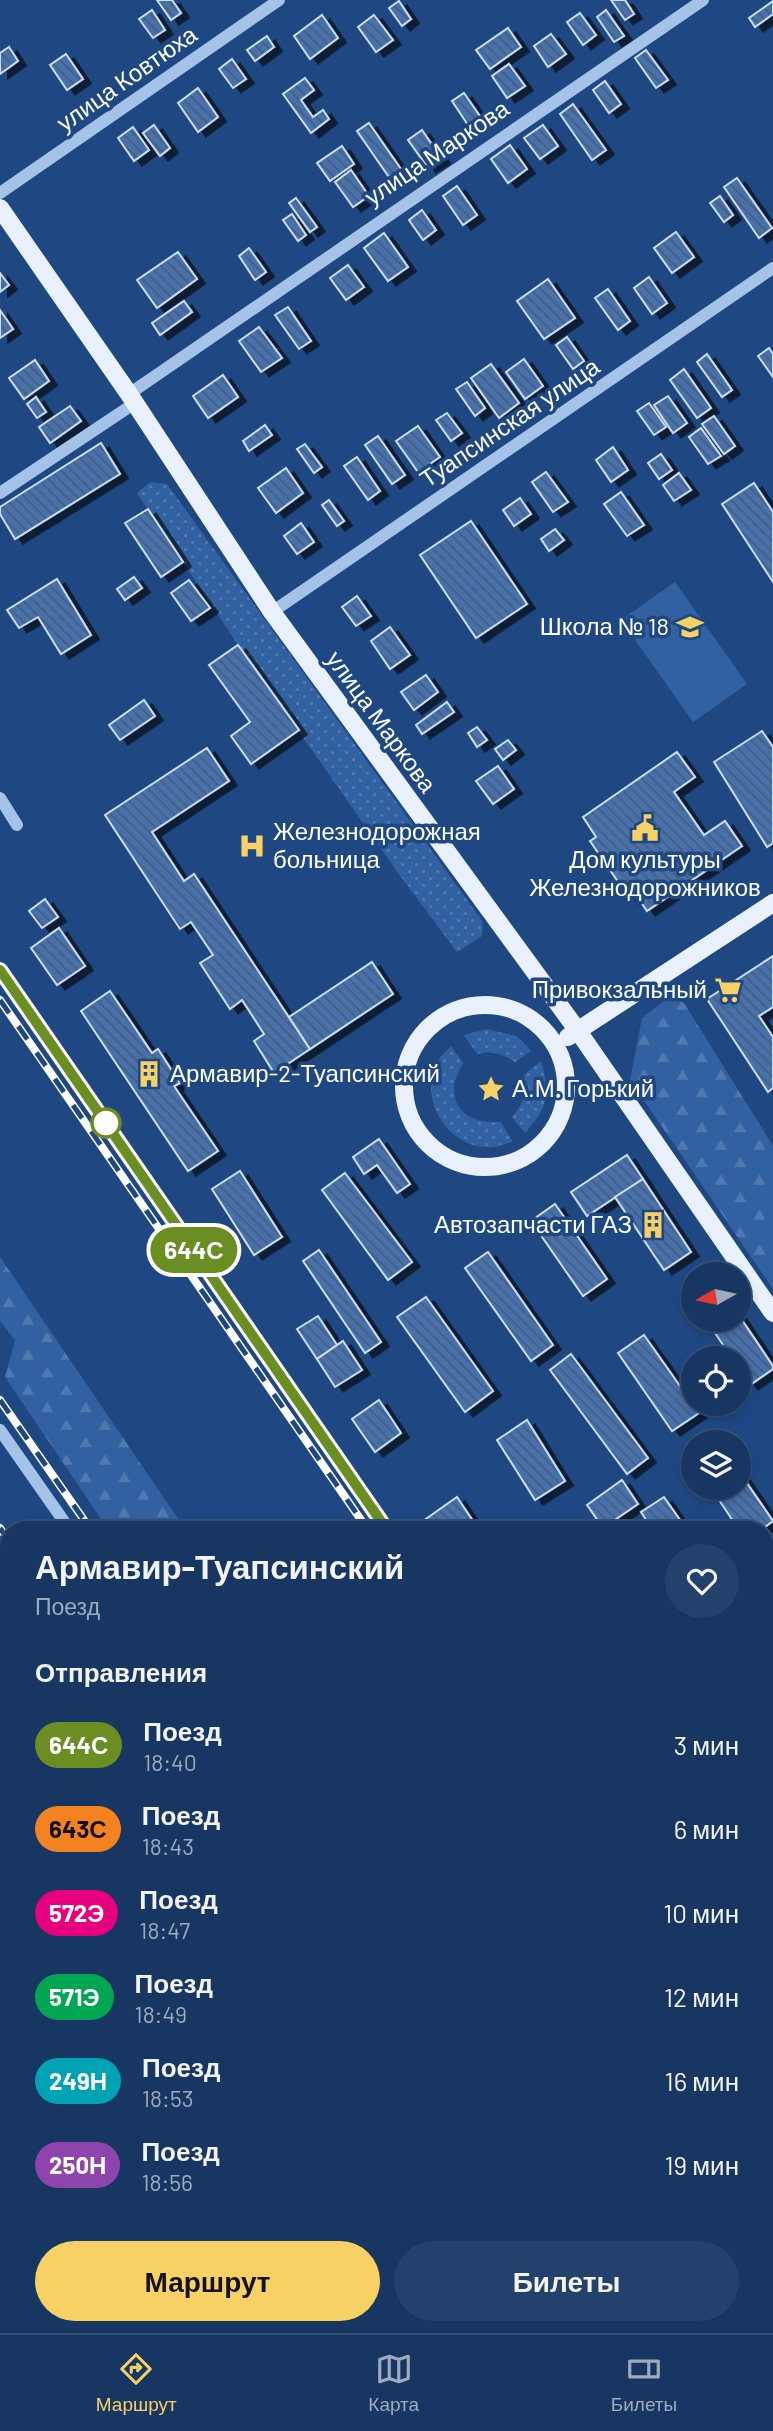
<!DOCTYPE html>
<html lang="ru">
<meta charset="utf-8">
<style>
:root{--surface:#173662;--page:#24416b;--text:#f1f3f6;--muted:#9eabbe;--line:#365077;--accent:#f8d165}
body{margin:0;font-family:Barlow,sans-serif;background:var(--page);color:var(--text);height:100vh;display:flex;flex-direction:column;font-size:26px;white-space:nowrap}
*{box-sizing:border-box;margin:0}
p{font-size:23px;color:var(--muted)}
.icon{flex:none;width:38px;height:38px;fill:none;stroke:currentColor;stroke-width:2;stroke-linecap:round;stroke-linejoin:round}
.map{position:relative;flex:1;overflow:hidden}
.panel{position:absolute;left:0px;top:1521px;width:774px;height:814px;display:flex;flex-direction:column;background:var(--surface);border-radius:28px 28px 0 0;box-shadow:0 4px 10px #0003,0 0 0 2px var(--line)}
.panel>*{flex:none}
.badge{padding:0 14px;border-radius:23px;font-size:24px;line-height:46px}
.needle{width:46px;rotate:261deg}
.buttons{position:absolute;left:681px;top:1262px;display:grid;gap:14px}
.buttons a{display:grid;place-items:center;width:70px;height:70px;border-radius:50%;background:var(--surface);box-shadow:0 4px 10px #0003,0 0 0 2px var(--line);font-size:35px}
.map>.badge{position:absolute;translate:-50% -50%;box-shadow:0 0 0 4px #fff}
h2{padding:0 35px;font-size:26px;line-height:63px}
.round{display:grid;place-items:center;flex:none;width:74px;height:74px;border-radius:37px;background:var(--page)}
.overview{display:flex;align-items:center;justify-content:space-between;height:119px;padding:0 35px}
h1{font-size:33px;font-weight:700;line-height:52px}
.primary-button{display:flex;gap:14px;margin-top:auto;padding:14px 35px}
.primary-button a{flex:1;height:80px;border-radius:42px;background:var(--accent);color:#111;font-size:28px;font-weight:700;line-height:80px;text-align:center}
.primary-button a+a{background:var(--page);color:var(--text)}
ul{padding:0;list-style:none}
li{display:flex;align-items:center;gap:21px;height:84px;padding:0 35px}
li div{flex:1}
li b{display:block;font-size:26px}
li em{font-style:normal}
li .badge{min-width:77px;font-weight:700;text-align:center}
.tab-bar{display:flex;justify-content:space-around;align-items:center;height:98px;border-top:2px solid var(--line);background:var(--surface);font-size:19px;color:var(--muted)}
.tab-bar a{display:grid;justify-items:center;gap:4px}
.tab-bar .on{color:var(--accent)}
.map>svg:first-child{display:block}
.grass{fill:url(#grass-dots)}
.forest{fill:url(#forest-firs)}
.park{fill:#3261a1}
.building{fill:url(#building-back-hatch);stroke:#caddf7;stroke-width:2;filter:url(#shadow)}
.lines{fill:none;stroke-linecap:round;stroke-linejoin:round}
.minor{stroke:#a5c3e9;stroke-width:12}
.major{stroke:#e9f1fe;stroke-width:18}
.rail-casing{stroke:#fff;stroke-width:8}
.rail{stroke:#1f4883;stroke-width:5;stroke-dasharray:16;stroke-linecap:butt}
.line-casing{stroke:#fff;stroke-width:16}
.line{stroke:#6b8e23;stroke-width:10}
.stop-dot{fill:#fff;stroke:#6b8e23;stroke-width:3.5}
.labels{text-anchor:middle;stroke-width:7;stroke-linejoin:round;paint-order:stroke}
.street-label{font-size:24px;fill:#fff;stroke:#1f4883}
.poi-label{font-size:24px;fill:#fff;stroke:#1f4883;text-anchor:end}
</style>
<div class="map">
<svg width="773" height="2333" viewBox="0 0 773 2333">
<defs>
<pattern id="grass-dots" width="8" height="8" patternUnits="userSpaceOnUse" patternTransform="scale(1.75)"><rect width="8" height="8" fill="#3261a1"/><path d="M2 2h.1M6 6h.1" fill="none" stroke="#5179af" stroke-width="1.8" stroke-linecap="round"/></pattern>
<pattern id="forest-firs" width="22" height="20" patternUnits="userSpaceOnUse" patternTransform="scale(1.75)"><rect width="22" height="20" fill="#3261a1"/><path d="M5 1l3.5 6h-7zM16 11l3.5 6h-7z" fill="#5179af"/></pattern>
<pattern id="building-back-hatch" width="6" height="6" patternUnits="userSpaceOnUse" patternTransform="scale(1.75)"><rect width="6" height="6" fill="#4771ac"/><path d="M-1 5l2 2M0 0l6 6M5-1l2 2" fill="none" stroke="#4a5d77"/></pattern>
<filter id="shadow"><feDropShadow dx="8" dy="4.5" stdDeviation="0" flood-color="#0009"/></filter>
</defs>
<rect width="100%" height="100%" fill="#1f4883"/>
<g class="grass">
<path d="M150,482L167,484L483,922L482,936L457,952L401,877L238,645L137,493Z"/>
<path d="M486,1029L517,1036L531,1051L515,1062C502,1053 492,1051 477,1054L464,1035Z"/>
<path d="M451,1046L463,1063C460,1070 455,1078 454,1085C452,1115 476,1123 501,1122L513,1142C504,1144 494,1148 486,1147C446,1146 418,1097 437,1062C440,1056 447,1051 451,1046Z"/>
<path d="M541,1061C551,1095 548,1107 525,1133L512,1117C524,1103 527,1092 524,1075Z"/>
</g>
<g class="forest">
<path d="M670,996L684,1003L773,1146V1289L630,1080L642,1018Z"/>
<path d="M0,1257L185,1529H108L5,1377L15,1340L0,1321Z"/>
<path d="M0,1732L9,1741V1904L0,1897Z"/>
<path d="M0,2024L9,2027V2326H426L437,2333H0Z"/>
</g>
<path class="park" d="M675,582L747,684L693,722L621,620Z"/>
<g class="building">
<path d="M157,0H172L181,13L171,20Z"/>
<path d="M611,0H625L634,14L625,20Z"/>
<path d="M399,1L411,19L402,26L389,8Z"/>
<path d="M773,1V14L755,27L749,18Z"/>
<path d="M152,10L165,30L153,38L139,19Z"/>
<path d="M606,10L624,36L614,42L597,17Z"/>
<path d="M580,13L596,35L583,45L567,22Z"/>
<path d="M322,15L338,38L310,59L294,36Z"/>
<path d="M374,15L393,40L376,52L358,27Z"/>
<path d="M508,28L521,47L490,69L476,50Z"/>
<path d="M551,34L566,54L548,67L534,46Z"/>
<path d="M267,36L274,47L255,61L247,50Z"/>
<path d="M9,47L18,61L0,74V53Z"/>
<path d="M646,50L668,80L656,88L635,58Z"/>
<path d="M66,54L83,79L67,90L50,65Z"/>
<path d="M232,59L246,79L233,88L219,69Z"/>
<path d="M509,64L525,86L507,98L492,76Z"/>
<path d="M305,78L314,90L301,100L313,117L323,110L329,119L311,133L283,94Z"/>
<path d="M605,81L621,104L609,113L593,90Z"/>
<path d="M198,88L218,117L198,132L178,103Z"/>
<path d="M464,93L482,119L470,128L452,101Z"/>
<path d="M573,104L606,150L592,160L560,114Z"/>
<path d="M369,123L403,172L391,180L357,131Z"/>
<path d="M154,125L170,148L160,156L143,133Z"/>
<path d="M543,125L558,146L540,159L524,138Z"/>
<path d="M133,127L149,150L134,161L118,138Z"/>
<path d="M422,130L442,159L428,168L408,140Z"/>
<path d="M510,145L527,169L508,183L491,159Z"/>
<path d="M342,146L354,164L330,181L317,163Z"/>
<path d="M351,170L369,196L353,207L335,182Z"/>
<path d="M737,178L772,228L759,238L724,187Z"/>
<path d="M457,186L477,215L463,225L443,196Z"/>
<path d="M720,196L733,215L724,222L710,203Z"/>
<path d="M296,198L317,227L310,232L289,203Z"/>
<path d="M422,210L436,230L423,240L409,220Z"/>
<path d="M292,214L306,235L298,241L283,220Z"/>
<path d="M676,232L694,257L672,273L654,248Z"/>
<path d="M384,233L408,267L388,281L364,248Z"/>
<path d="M249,248L266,272L255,280L239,256Z"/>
<path d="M178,252L197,279L157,308L137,280Z"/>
<path d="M348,265L364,287L346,300L330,278Z"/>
<path d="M0,273L9,285L0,292Z"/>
<path d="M649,277L667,303L652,314L634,288Z"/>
<path d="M548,279L575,318L544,339L517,301Z"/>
<path d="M608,289L630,321L618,330L595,298Z"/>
<path d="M184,301L192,312L160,335L152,323Z"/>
<path d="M288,307L311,341L299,349L275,315Z"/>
<path d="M0,310L13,329L0,338Z"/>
<path d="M259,327L282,358L261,372L239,341Z"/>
<path d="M567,337L584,361L573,369L556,345Z"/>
<path d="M769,348L773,354V377L758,356Z"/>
<path d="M707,354L732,390L722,397L697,362Z"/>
<path d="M524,359L543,386L525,399L506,372Z"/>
<path d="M35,360L49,381L24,399L9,378Z"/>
<path d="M491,364L519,403L499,418L471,378Z"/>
<path d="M684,369L711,408L697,418L670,380Z"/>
<path d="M223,375L238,397L208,418L193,396Z"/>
<path d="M467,382L485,408L475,416L456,389Z"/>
<path d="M668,396L687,423L673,433L654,405Z"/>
<path d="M36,397L46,412L37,418L27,404Z"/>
<path d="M649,403L666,427L654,435L637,411Z"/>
<path d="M70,406L81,421L50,443L39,427Z"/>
<path d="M447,413L462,433L451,441L436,420Z"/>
<path d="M714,416L735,446L724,454L702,424Z"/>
<path d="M265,425L272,435L249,451L243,441Z"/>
<path d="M418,426L440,457L418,472L396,441Z"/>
<path d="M701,428L721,456L708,464L689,437Z"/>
<path d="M378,436L405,475L392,484L365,445Z"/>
<path d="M101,443L120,474L15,539L0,514V507Z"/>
<path d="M305,444L322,467L314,473L297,449Z"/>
<path d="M613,447L628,470L611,482L596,460Z"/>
<path d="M661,454L672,470L659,479L648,463Z"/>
<path d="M357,457L380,491L368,500L344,466Z"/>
<path d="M286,468L303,493L276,513L258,488Z"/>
<path d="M546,472L568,502L553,512L532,482Z"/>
<path d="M679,473L691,490L674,501L663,485Z"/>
<path d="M754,483L773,512V582L722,504Z"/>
<path d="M621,492L644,525L627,536L604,504Z"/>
<path d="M520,498L531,514L514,526L503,510Z"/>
<path d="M329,500L344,521L337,526L322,505Z"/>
<path d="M148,509L183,562L161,577L125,523Z"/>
<path d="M471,521L527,604L476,638L420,555Z"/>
<path d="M301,523L314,542L297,554L284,536Z"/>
<path d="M555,529L564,540L549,551L541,539Z"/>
<path d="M134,577L142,588L125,600L117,589Z"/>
<path d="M57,579L91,635L61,654L38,617L19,628L7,610Z"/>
<path d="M189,580L210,608L191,621L171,593Z"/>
<path d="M357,596L371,616L356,626L342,607Z"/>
<path d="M390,627L410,655L390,669L371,641Z"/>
<path d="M238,645L299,730L251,764L231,736L250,722L209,665Z"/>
<path d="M426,675L438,692L414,710L401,692Z"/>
<path d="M144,700L155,716L120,740L109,725Z"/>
<path d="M447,702L454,712L422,734L416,725Z"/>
<path d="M477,727L487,740L477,747L468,733Z"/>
<path d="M762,731L773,747V843L767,847L714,762Z"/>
<path d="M508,740L516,750L503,760L495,749Z"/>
<path d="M207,748L229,781L152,832L184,881L194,874L310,1049L274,1073L254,1041L264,1034L242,1000L230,1009L200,963L213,955L191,922L180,929L105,815Z"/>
<path d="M677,752L695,777L674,792L704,835L725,821L742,846L647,911L636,895L630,899L590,841L596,837L583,817Z"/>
<path d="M498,766L514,789L493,804L476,781Z"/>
<path d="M45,899L58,917L42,928L29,911Z"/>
<path d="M59,928L85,966L57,985L31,948Z"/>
<path d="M773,956V1007L759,1016L773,1037V1088L768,1092L707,999Z"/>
<path d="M372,962L393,994L310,1049L289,1017Z"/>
<path d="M110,991L152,1053L158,1049L180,1083L174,1086L218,1151L188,1171L81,1011Z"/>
<path d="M379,1139L410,1184L397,1193L377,1165L364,1174L353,1157Z"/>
<path d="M627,1155L643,1179L587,1216L571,1192Z"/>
<path d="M240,1171L282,1237L254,1255L212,1189Z"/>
<path d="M345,1173L412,1262L388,1280L322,1190Z"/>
<path d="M643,1179L691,1252L664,1270L615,1197Z"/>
<path d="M555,1204L607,1279L583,1296L531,1221Z"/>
<path d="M319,1250L381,1342L365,1353L303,1261Z"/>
<path d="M488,1252L553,1345L531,1361L465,1268Z"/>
<path d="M426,1297L493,1391L465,1412L397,1317Z"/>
<path d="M738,1314L773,1366V1369L750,1385L738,1368V1358H732L709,1324L716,1320H738Z"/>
<path d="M318,1316L337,1345L317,1359L297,1329Z"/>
<path d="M644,1335L699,1413L672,1431L618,1353Z"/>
<path d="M343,1341L362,1370L335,1387L317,1359Z"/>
<path d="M571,1354L648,1458L627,1474L550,1370Z"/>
<path d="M379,1400L401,1433L375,1452L352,1419Z"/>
<path d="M527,1420L565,1481L535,1500L497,1440Z"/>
<path d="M738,1470L773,1521L761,1530H739L711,1488H738Z"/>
<path d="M622,1480L638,1504L603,1528L587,1505Z"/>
<path d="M457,1497L479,1530H428L423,1521Z"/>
<path d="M664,1497L687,1530H653L641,1512Z"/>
<path d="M765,1662L773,1674V1690L765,1695Z"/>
<path d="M765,1757L773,1769V1838L765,1826Z"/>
</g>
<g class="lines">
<g class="minor">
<path d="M0,193L279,0"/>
<path d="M129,394L703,0"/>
<path d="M0,493L135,403"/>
<path d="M272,612L773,268"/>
<path d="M0,798L17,825"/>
<path d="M0,1430L70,1530"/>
<path d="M765,1571L773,1565"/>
<path d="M0,1574L9,1586"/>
<path d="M765,1648L773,1659"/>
</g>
<g class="major">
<path d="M0,208L129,394L272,612L578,1031L773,1313"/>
<circle cx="485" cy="1086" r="81"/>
<path d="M568,1037L773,903"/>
</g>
<defs>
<g id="rail">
<path d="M0,971L387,1530"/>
<path d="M0,1000L368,1530"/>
<path d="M0,1400L91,1530"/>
<path d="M0,1528L9,1541"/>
<path d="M0,1651L9,1664"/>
<path d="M0,1926L9,1933"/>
<path d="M765,2060L773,2074"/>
<path d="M765,2108L773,2121"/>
<path d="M662,2326L670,2333"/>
</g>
</defs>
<use href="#rail" class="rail-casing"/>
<use href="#rail" class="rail"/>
</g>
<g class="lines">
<defs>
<path id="line" d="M0,970L387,1530"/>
</defs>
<use href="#line" class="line-casing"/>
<use href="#line" class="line"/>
</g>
<defs>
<symbol id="school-bare" viewBox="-9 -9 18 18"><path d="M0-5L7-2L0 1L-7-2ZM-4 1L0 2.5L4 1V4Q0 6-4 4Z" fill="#f8d165" stroke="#1f4883" stroke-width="2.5" paint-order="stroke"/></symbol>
<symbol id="civic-bare" viewBox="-9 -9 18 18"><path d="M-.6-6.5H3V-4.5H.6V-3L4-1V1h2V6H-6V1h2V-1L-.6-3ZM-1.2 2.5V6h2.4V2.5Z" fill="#f8d165" stroke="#1f4883" stroke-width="2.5" paint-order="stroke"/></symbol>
<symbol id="hospital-bare" viewBox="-9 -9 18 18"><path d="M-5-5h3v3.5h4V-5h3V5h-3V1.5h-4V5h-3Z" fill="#f8d165" stroke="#1f4883" stroke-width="2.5" paint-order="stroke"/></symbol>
<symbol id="supermarket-bare" viewBox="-9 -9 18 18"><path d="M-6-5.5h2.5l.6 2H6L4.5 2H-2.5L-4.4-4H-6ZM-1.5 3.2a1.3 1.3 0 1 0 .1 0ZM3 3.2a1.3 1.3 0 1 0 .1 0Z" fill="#f8d165" stroke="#1f4883" stroke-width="2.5" paint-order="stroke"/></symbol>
<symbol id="building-bare" viewBox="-9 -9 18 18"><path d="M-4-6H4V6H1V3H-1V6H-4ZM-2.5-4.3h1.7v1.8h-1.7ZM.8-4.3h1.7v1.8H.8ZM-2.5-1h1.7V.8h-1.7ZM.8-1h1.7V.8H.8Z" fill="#f8d165" stroke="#1f4883" stroke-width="2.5" paint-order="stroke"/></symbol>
<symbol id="sight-bare" viewBox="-9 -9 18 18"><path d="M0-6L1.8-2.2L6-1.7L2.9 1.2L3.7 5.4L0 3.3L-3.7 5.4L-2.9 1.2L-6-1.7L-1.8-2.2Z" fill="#f8d165" stroke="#1f4883" stroke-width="2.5" paint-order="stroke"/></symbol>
</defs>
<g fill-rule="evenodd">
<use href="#school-bare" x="671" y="608" width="38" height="38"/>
<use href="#civic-bare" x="626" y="809" width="38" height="38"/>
<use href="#hospital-bare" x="233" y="827" width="38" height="38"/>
<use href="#supermarket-bare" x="709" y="971" width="38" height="38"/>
<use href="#building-bare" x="130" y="1055" width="38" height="38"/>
<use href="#sight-bare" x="472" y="1070" width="38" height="38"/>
<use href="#building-bare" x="634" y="1206" width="38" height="38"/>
</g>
<circle class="stop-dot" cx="106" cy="1123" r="14"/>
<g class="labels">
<g class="street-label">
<text transform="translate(127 79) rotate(-35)" y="8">улица Ковтюха</text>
<text transform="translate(437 153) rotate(-34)" y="8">улица Маркова</text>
<text transform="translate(510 423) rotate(-34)" y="8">Туапсинская улица</text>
<text transform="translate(381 722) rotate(54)" y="8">улица Маркова</text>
</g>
<g class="poi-label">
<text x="669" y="635">Школа № 18</text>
<text x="273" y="840" text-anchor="start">Железнодорожная<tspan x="273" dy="28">больница</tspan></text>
<text x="645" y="868" text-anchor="middle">Дом культуры<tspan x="645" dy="28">Железнодорожников</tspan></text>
<text x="707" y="998">Привокзальный</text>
<text x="170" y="1082" text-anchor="start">Армавир-2-Туапсинский</text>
<text x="512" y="1097" text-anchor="start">А.М. Горький</text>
<text x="632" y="1233">Автозапчасти ГАЗ</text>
</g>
</g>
</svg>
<div class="buttons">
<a><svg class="needle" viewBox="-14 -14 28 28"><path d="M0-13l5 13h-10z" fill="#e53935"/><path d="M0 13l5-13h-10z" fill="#9eabbe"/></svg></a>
<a><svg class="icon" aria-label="locate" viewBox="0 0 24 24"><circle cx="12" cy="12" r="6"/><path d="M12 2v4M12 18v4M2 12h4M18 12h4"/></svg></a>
<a><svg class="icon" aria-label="layers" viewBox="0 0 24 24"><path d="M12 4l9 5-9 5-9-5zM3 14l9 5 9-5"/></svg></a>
</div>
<b class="badge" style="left:194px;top:1250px;background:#6b8e23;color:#fff">644С</b>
<section class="panel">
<div class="overview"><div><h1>Армавир-Туапсинский</h1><p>Поезд</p></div><a class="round"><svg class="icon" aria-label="heart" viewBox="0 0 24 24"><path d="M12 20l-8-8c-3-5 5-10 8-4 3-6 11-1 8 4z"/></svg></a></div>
<h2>Отправления</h2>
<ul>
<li><span class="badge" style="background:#6b8e23;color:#fff">644С</span><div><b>Поезд</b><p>18:40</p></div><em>3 мин</em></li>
<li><span class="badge" style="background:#f58220;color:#111">643С</span><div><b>Поезд</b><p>18:43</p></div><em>6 мин</em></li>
<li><span class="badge" style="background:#e6007e;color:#fff">572Э</span><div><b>Поезд</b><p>18:47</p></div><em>10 мин</em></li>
<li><span class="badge" style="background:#00a651;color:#fff">571Э</span><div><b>Поезд</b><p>18:49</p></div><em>12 мин</em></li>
<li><span class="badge" style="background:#00a3b4;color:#fff">249Н</span><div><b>Поезд</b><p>18:53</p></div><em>16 мин</em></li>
<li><span class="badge" style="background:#8e44ad;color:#fff">250Н</span><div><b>Поезд</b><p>18:56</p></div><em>19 мин</em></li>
</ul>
<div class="primary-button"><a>Маршрут</a><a>Билеты</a></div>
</section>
</div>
<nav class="tab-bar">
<a class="on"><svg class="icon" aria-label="directions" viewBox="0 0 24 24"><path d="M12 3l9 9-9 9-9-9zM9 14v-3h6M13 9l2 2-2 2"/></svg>Маршрут</a>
<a><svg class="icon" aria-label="map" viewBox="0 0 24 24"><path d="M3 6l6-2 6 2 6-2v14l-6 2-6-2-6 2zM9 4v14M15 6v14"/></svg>Карта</a>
<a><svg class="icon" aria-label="tickets" viewBox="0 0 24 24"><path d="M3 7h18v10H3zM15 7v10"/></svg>Билеты</a>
</nav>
